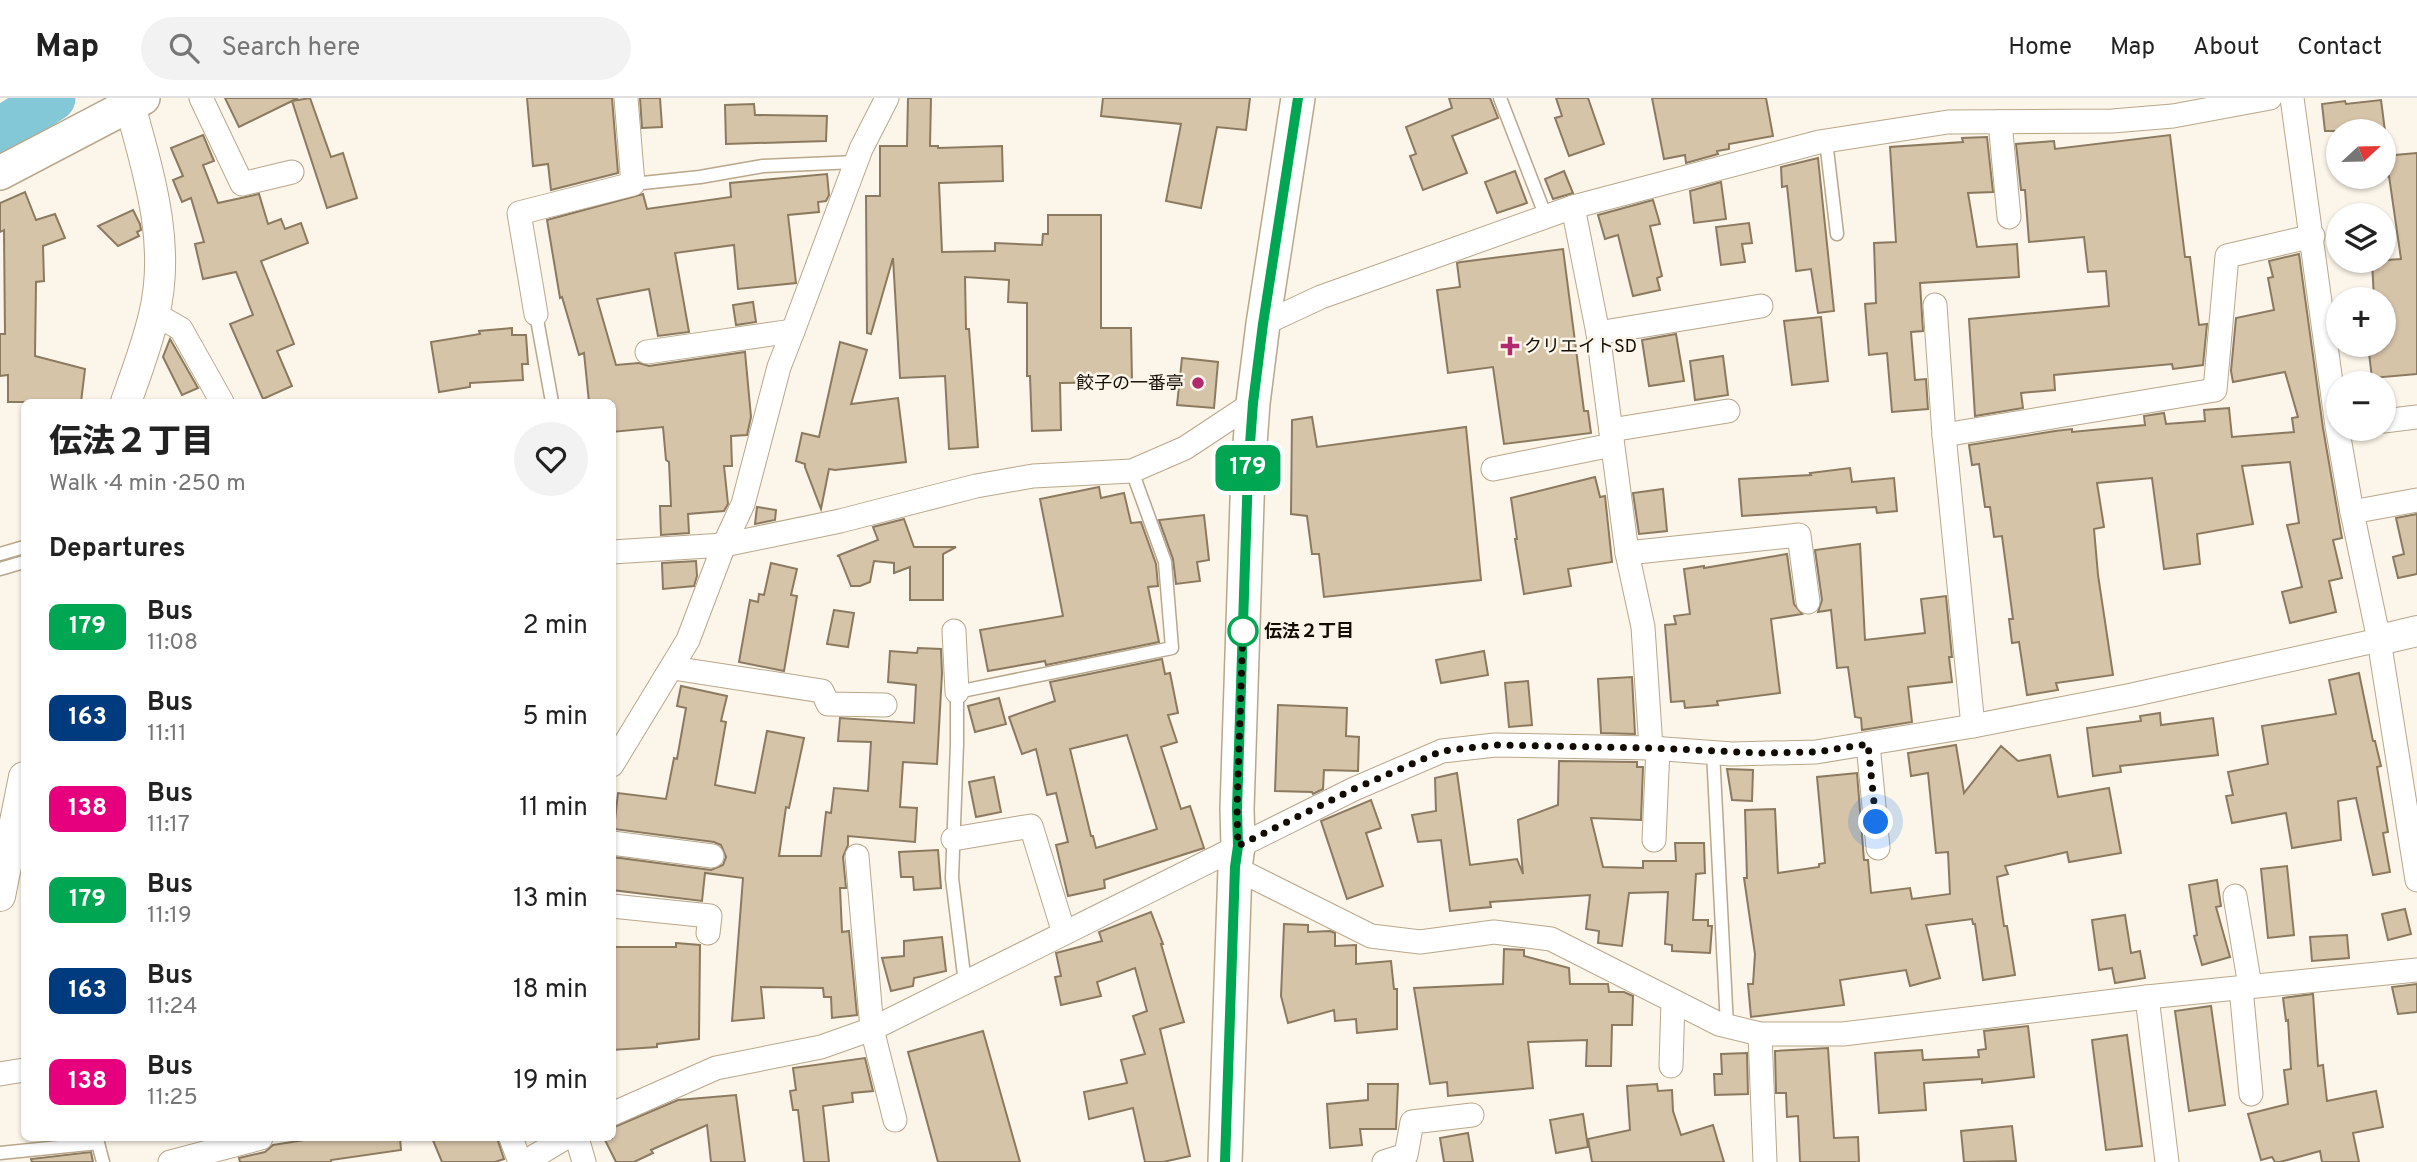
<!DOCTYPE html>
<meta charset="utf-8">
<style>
:root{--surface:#fff;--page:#f2f2f2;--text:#222;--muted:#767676;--line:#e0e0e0}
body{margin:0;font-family:Overpass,"Noto Sans JP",sans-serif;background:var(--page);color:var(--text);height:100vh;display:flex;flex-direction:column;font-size:26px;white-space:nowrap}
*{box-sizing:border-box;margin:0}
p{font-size:23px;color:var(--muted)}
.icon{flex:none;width:38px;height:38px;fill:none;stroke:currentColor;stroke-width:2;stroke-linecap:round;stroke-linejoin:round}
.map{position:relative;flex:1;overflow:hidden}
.drawer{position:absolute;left:21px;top:301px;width:595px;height:742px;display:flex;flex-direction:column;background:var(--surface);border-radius:10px;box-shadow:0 2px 5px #0004}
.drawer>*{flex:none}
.badge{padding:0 14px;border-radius:10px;font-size:24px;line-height:46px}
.needle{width:46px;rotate:68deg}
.buttons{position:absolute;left:2326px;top:21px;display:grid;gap:14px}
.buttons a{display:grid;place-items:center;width:70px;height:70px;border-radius:50%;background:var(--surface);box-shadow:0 2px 5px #0004;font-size:35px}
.you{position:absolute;width:35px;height:35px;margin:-18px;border:5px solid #fff;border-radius:50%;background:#1a73e8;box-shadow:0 0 0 10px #1a73e833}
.map>.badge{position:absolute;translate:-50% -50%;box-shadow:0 0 0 4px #fff}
h2{padding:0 28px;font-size:26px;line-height:63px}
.round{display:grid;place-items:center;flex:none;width:74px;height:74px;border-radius:37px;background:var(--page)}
.summary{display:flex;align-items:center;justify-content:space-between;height:119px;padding:0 28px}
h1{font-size:33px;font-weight:800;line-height:52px}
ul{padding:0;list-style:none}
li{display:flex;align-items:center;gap:21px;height:91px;padding:0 28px}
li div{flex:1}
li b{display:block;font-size:26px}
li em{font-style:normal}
li .badge{min-width:77px;font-weight:700;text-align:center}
header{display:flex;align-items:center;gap:42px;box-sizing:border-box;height:98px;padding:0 35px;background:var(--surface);border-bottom:2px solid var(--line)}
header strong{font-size:33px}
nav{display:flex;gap:38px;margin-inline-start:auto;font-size:24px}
.search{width:490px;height:63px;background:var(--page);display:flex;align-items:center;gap:18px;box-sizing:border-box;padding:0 24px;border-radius:38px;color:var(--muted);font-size:26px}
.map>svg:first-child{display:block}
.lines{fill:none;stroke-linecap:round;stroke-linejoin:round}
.river{stroke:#83c8d6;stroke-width:47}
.building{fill:#d6c4a8;stroke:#8b7a60;stroke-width:2;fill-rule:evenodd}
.service-casing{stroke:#b8a78b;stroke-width:15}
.minor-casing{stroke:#b8a78b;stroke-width:25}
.tertiary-casing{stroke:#b8a78b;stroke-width:32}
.secondary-casing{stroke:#b8a78b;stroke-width:36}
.service{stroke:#fff;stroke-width:12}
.minor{stroke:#fff;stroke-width:23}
.tertiary{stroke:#fff;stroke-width:30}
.secondary{stroke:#fff;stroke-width:33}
.line-casing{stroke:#fff;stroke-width:16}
.line{stroke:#00a651;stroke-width:10}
.walk{stroke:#120d04;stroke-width:7;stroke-dasharray:0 12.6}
.poi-dot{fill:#b22a6d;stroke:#fcf5e9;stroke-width:2.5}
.stop-dot{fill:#fff;stroke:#00a651;stroke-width:3.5}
.labels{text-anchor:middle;stroke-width:5;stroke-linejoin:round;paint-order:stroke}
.poi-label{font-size:18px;fill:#120d04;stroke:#fcf5e9;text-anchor:start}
.stop-label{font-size:18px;font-weight:bold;fill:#120d04;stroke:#fcf5e9;text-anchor:start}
</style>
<header>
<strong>Map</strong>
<div class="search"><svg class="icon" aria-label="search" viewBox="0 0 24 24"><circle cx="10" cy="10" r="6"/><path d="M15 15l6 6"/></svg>Search here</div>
<nav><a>Home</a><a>Map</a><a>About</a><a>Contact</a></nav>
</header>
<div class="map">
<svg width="2417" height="1064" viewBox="0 0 2417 1064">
<rect width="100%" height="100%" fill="#fcf5e9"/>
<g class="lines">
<path class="river" d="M0,33L52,0"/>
</g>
<g class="building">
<path d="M225,0H298L292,3L310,0L331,59L343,55L357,100L327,110L292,3L239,29Z"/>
<path d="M527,0H612L618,75L551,92L548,66L533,68Z"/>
<path d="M640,0H660L662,29L642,30Z"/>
<path d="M908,0H931L930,48H938V50L1002,48L1003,83L939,85L942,154L995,153V145L1042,147L1043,136H1048V117H1101V230H1131L1132,284L1060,285L1061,332L1032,333L1030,278H1027V205L1008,204L1009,182L965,179L966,231H969L978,349L949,351L945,278L900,280L893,160L871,236L867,235L866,98H880V48H907Z"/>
<path d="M1103,0H1250L1246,32L1217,29L1201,110L1166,103L1181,26L1101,18Z"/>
<path d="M1449,0H1490L1498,20L1452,38L1467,75L1423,92L1410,58L1416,56L1406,29L1452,10Z"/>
<path d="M1556,0H1588L1604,46L1569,58L1555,20L1562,18Z"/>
<path d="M1652,0H1766L1773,38L1729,46V51L1717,53L1718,56L1686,65L1685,57L1664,61Z"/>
<path d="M2381,2L2385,33H2325L2322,6L2345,3L2346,6Z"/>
<path d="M754,6L755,17L827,18L826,43L726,46L725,7Z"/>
<path d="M203,37L214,63L203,67L218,105L259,96L268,126L281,121L285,131L301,125L308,145L261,163L294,246L277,253L292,288L263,301L230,226L253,217L236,174L203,181L195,146L204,144L191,100L182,104L173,82L183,78L171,50Z"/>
<path d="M2170,37L2185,159H2190L2199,227L2207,226L2203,267L2173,271L2172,266L2054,277L2055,292L2021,295L2023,310L1975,318L1969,221L2109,208L2106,173L2088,174L2084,139L2029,144L2025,92H2021L2016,46L2054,43L2055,51Z"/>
<path d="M1987,39L1993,94L1968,95L1977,149L2017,146L2019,179L1920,185L1923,233L1911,234L1915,282L1926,281L1928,311L1892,314L1887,255L1869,257L1865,206L1876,205L1874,145L1896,144L1890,49L1963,44L1962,40Z"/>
<path d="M2417,55V276L2372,280L2368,247H2384V201H2374L2372,163L2401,161L2389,78L2384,79V58Z"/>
<path d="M1818,60L1834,213L1818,215L1811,171L1796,173L1787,88L1782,89L1781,69Z"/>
<path d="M1515,73L1527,105L1497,115L1485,84Z"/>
<path d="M1564,73L1573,95L1553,101L1545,81Z"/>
<path d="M827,76L829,97L826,103L818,104L819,114L788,117L796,185L738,191L734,147L675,155L689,234L658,238L649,191L597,201L616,267L639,265L649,268L745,254L751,319L747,337L731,338L732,368H724L728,406L724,413L688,416L689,435L661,437L660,408H671L669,364L666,362L663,329L612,334V304H589L584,255L579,257L562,199L560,200L547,122L643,96L647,111L731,99L730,85Z"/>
<path d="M1721,84L1726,121L1694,125L1690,93Z"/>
<path d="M25,94L36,122L55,116L65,140L43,148L44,183L36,184L35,258L85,271L81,304H8V277L0,278V236H5L4,132L0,134V105Z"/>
<path d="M1653,102L1660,126L1650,128L1662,178L1657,180L1660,192L1633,198L1618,137L1605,141L1598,117Z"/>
<path d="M133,112L140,126L141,132L137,134L139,138L118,148L98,128Z"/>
<path d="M1749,125L1752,145L1742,146L1745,164L1721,167L1716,129Z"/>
<path d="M1563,151L1584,313H1588L1591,335L1504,346L1493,269L1448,275L1437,192L1460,189L1457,165L1461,164Z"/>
<path d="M2299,156L2323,330L2342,440L2333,442L2342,480L2329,483L2336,514L2290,525L2282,494L2302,489L2287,427L2299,425L2290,364L2242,368L2253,426L2197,436L2200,466L2164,471L2152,380L2097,385L2104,429L2094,431L2098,477L2113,577L2056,585L2058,592L2027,597L2019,544L2012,545L2009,521H2013L2002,438L1994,439L1990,409H1985L1979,366L1972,367L1969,347L2055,333L2072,331V334L2145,327L2144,318L2164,315L2166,326L2205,323L2204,312L2229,310L2232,339L2294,334L2292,320L2298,319L2285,274L2233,284L2231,273L2236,220L2274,212L2268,180L2273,179L2269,163Z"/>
<path d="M753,204L756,224L736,227L733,207Z"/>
<path d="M1821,219L1828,283L1792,287L1784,223Z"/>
<path d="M512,230V237H526L528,266H522L523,282L470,285V289L439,294L431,244L480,236L479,233Z"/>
<path d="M1676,236L1684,283L1649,288L1642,242Z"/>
<path d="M170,241L198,290L182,297L163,259Z"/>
<path d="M840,244L867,252L851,306L898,300L906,364L835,372L829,371L821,411L805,369V366L796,363L802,335L819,339Z"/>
<path d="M1723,258L1728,297L1695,302L1690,263Z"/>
<path d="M1182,260L1218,264L1214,310L1177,307Z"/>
<path d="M1312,319L1317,349L1466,329L1481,482L1324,499L1319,456H1312L1307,418L1291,416L1292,322Z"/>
<path d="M1850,370L1852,384L1894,380L1897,413L1877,415L1876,409L1742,418L1739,381L1811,377L1810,375Z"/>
<path d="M1595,379L1600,399L1605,398L1612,464L1568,471L1571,488L1524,496L1515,441H1517L1511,400Z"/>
<path d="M1099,389L1101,400L1124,395L1131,425L1141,424L1156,466L1158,488L1148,489L1159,544L1046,567L1045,563L988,573L980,532L1063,518L1040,401Z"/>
<path d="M1663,391L1667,433L1639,436L1633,395Z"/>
<path d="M757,409L776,412L775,422L755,426Z"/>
<path d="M2417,416V476L2398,480L2393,459L2404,456L2396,420Z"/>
<path d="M1204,417L1209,462L1197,464L1200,483L1176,486L1173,461L1159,422Z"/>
<path d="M904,421L914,449H956L943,456V502H910V469L894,475V465L874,463L870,484L860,488H851L839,458H837L878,442L873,429Z"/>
<path d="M1860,446L1865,542L1925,535L1921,501L1946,498L1952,559H1949L1952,584L1908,589L1912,624L1862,632L1861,620L1855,619L1848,569L1837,570L1831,512L1818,514L1822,502L1815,452Z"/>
<path d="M1787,456L1794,506L1802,516L1771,521L1780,595L1717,603L1718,607L1685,610L1684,603L1671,604L1665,527L1676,526L1674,518L1690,516L1684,471L1704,468V470Z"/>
<path d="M696,463L697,478L694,488L663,491L662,465Z"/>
<path d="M771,465L797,471L791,497L797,498L784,573L739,564L750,502L758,504L759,496L764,497Z"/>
<path d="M834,512L854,515L848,549L827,546Z"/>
<path d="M918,550L941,551L942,575L937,666L903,664L900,709L917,710L915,744L848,738V747L843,759L846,790H840L842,834L849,833L857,917L832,920L831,899H824L823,890L761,889L764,920L732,923L743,780L705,775L702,803L612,792V759L711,772L723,767L726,759L721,747L714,744L614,731L618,695L666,701L674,660L677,661L686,610L677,608L681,588L727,598L721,623L726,624L715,687L755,695L767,633L804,640L789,710L786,709L779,758H821L826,714L831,715L834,690L868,693L871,644L838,643L840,620L914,625L916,587L888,584L890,553L917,555Z"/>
<path d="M1484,553L1488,577L1441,585L1436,562Z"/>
<path d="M1162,561L1165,576L1170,575L1178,615L1168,617L1177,644L1161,649L1181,711L1190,708L1204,750L1104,782L1105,790L1068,798L1056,747L1068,744L1056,695L1047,697L1036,651L1022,656L1009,619L1055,603L1050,584ZM1127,637L1157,731L1096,750L1093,738H1091L1070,651Z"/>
<path d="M2359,575L2373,643H2375L2381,668L2377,669L2388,734L2383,735L2390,774L2373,777L2356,700L2338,703L2341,742L2292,750L2286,715L2232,725L2226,698L2233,697L2228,674L2268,666L2262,628L2336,616L2329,582Z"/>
<path d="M1632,579L1635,636L1601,635L1598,581Z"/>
<path d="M1528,583L1532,627L1509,629L1505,585Z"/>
<path d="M999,600L1006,626L975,634L968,608Z"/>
<path d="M1278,607L1347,610L1346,638L1359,639L1358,673L1324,672L1323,691L1313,696L1312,694L1275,693Z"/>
<path d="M2160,615L2161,627L2213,620L2218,657L2120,668L2121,674L2093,678L2087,630L2141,623L2140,618Z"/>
<path d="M1956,647L1964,695L2001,648L2018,663L2050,657L2058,699L2109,690L2121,755L2069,764L2067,754L2005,768L2008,776L1997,779L2004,828H2007L2015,877L1983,882L1975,826H1973L1972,821L1926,827L1940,880L1910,888L1906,872L1840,882L1844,907L1751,919L1748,886H1753L1755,856L1744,780H1747L1745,712L1775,711L1778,775L1819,769V766L1825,765L1817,679L1857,675L1864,762H1868L1871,795L1910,790L1912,801L1950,796L1948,754L1936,755L1928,675L1911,678L1908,655Z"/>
<path d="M1559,663L1637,664V669H1643L1641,722L1591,720L1603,769L1643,770V763H1676L1675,745H1704L1705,775L1696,776L1693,822H1708V828H1712L1710,855L1672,853V847L1665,846L1668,794L1629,795L1622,848L1598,845L1599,833L1586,831L1590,797L1490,804L1491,809L1450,813L1441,742L1418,744L1412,717L1436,713L1435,680L1457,675L1470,767L1517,761L1523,776L1518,722L1558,707Z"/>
<path d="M1727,671L1753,672L1752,703L1732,702Z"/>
<path d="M994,679L1001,714L976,719L969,684Z"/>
<path d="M1371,702L1381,730L1366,735L1383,788L1347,801L1321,723Z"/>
<path d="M938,752L941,790L914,792L913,779H901L899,754Z"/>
<path d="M2287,768L2294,837L2268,840L2261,771Z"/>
<path d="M2217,782L2221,808L2216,809L2230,859L2202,867L2194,838L2197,837L2189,787Z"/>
<path d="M2405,811L2411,836L2388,842L2382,816Z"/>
<path d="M1151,814L1163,846H1161L1184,924L1160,931L1190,1058L1163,1064H1145L1133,1010L1089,1021L1084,994L1127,985L1121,962L1145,956L1133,918L1147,913L1135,870L1097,884L1101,898L1061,907L1055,879L1061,878L1056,855L1102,843L1099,834Z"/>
<path d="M2125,817L2131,855L2140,853L2145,880L2115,885L2112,870L2099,872L2092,822Z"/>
<path d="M1284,826L1308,827V834L1330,833L1335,835V848L1356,847V866L1391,863L1394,891H1397V931L1357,935L1356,921L1335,923L1334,912L1288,925L1281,898Z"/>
<path d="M2347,837L2349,860L2312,863L2310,839Z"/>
<path d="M942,839L946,873L914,880L913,888L891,893L882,860L904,858V843Z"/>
<path d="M676,845L700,847L699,941L657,946V949L612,952V849H676Z"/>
<path d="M1504,851L1524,852V858L1569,870L1570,886H1608L1609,894H1624L1633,898L1632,927H1612L1611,968H1586L1587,942L1528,944L1533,990L1448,998L1447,984L1430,986L1414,890L1503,886Z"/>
<path d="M2417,886V914L2398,916L2392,889Z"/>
<path d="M2313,896L2318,968L2323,967L2327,1003L2376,993L2383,1029L2353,1035L2359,1064H2322L2320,1053L2280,1064H2275L2272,1059L2261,1062L2248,1016L2288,1006L2284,972L2291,971L2288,922L2286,923L2283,900Z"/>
<path d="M2211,908L2225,1007L2189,1013L2175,913Z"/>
<path d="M2028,928L2034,979L1982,985V981L1924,985L1926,1012L1879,1015L1875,955L1922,952L1923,962L1979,959L1978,952L1986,951L1984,933Z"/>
<path d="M983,933L1020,1064H938L908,954Z"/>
<path d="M2127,937L2142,1048L2106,1052L2092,942Z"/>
<path d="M1828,950L1834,1040L1858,1039L1859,1064H1800L1798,1018L1787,1019L1786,995H1776L1775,953Z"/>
<path d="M1747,955L1748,996L1715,997L1714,976H1722L1721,956Z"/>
<path d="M865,960L873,993L852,995L853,1004L823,1008L829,1064H804L798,1012H793L790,993L796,992L793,970Z"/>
<path d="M1368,986H1398L1396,1031H1360L1362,1047L1330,1050L1327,1006L1368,1002Z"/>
<path d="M1657,986L1658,993L1672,992L1673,1013L1681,1037L1713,1027L1724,1064H1592L1588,1041L1630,1032L1627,988Z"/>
<path d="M736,997L745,1064H711L707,1027L651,1052L653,1055L634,1064H616L604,1040H612V1030L678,1002Z"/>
<path d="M1583,1016L1588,1049L1556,1055L1550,1022Z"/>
<path d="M2012,1028L2016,1063L1964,1064L1961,1033Z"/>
<path d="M1468,1035L1473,1064H1444L1440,1040Z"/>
<path d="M304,1040H400L401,1052L331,1062V1064H240L239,1060L265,1054L273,1047L305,1042Z"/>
<path d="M432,1040H497L504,1061L495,1064H442Z"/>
<path d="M91,1054L93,1064H32L31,1061Z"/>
</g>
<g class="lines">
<defs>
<g id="service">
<path d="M1500,0L1546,119"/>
<path d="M1826,43L1837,136"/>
<path d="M633,86L700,79L763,68L856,64"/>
<path d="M536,216L552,304"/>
<path d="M0,456L24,449"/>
<path d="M0,471L24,464"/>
<path d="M1713,654L1727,928"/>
<path d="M965,885L952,780L957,646V594L1172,550L1165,464L1132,373"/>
<path d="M0,1055L98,1045L103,1064"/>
</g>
<g id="minor">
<path d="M201,0L242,86L292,74"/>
<path d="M2292,0L2337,328L2352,414L2379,542L2417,782"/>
<path d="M2000,24L2009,119"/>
<path d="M1573,109L1598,235L1627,455L1643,529L1651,650"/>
<path d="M1935,207L1944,337L1973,628"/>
<path d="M155,216L181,231L222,304"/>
<path d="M536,216L519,115L633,86L626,0"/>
<path d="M1263,226L1321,199L1573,109L1819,44L1948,24L2112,23L2173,18L2270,0"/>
<path d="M1598,235L1761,208"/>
<path d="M647,254L793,233"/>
<path d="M2384,323L2417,319"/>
<path d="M1611,332L1728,313"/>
<path d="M1944,337L2215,292L2227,158L2313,138"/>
<path d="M1493,371L1612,347"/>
<path d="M2352,414L2417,402"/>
<path d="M612,454L724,447L840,423L976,388L1033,378L1132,373L1185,350L1253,305"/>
<path d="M1627,455L1799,437L1808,504"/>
<path d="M954,533L957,594"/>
<path d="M673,570L822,593L828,606L885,607"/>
<path d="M1868,646L1878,750"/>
<path d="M612,667L688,542L724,447L743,406L779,269L793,233L861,51L887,0"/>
<path d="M953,741L1031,728L1064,835"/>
<path d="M1654,742L1658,650"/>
<path d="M612,745L712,758"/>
<path d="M857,758L872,931L895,1022"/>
<path d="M1235,770L1371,838L1420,844L1494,834L1551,841L1719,926L1760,936H1843L2147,899L2417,872"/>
<path d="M2235,798L2250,888"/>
<path d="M612,808L710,818L708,835"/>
<path d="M2241,890L2251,996"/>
<path d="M2147,899L2167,1064"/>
<path d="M1760,936L1765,1064"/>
<path d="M1671,968L1673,903"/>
<path d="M0,976L24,972"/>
<path d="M612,1016L716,970L821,949L872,931L1354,691L1442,653L1495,647L1651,650L1732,656L1816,654L1973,628L2132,597L2379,542"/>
<path d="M511,1040L520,1064"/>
<path d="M577,1040L584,1064"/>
<path d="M170,1064L261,1040"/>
<path d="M525,1064L565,1040"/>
<path d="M1384,1064L1406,1057L1412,1024L1472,1017"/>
</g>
<g id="tertiary">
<path d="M126,304C136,276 147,247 154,217C172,143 147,71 128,0"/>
<path d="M2379,542L2417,533"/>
<path d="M0,798L24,679"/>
</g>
<g id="secondary">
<path d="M0,75L143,0"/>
<path d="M1225,1064L1235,770L1238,748L1237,711L1248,373L1253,305L1263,226L1298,0"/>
</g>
</defs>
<use href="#service" class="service-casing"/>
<use href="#minor" class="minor-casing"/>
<use href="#tertiary" class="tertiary-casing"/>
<use href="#secondary" class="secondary-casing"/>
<use href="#service" class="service"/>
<use href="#minor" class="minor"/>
<use href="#tertiary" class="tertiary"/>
<use href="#secondary" class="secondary"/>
</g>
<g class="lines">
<defs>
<path id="line" d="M1225,1064L1235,769L1238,748L1237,711L1248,373L1253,305L1263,226L1298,0"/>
</defs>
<use href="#line" class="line-casing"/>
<use href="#line" class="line"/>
<path class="walk" d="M1243,533V529L1237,711L1238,748L1354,691L1442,653L1495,647L1651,650L1760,655L1816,654L1868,646L1876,724"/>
</g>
<g class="poi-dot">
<path d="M1506.5 237.5h7v7h7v7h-7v7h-7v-7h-7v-7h7z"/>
<circle cx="1198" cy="285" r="7"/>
</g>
<circle class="stop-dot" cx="1243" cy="533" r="14"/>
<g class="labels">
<g class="poi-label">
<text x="1524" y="254">クリエイトSD</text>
<text x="1184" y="291" text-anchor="end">餃子の一番亭</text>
</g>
<g class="stop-label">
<text x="1264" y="539">伝法２丁目</text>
</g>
</g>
</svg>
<div class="buttons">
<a><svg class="needle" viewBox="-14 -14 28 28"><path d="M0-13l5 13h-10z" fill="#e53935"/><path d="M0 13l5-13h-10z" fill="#767676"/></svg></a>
<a><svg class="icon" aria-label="layers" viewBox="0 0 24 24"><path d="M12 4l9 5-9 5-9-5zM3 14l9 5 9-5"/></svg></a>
<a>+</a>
<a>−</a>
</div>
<div class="you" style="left:1876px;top:724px"></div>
<b class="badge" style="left:1248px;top:370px;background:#00a651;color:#fff">179</b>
<section class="drawer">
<div class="summary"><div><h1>伝法２丁目</h1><p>Walk · 4 min · 250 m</p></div><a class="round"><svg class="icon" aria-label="heart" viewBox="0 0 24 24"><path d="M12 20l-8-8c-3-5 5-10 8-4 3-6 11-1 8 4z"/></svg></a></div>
<h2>Departures</h2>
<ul>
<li><span class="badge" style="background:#00a651;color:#fff">179</span><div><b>Bus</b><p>11:08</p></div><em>2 min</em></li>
<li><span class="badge" style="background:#003b80;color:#fff">163</span><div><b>Bus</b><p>11:11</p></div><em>5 min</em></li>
<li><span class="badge" style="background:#e6007e;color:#fff">138</span><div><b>Bus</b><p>11:17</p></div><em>11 min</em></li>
<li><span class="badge" style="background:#00a651;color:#fff">179</span><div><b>Bus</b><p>11:19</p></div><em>13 min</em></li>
<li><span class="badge" style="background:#003b80;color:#fff">163</span><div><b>Bus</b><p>11:24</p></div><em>18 min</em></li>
<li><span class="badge" style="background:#e6007e;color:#fff">138</span><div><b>Bus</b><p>11:25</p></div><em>19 min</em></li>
</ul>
</section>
</div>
